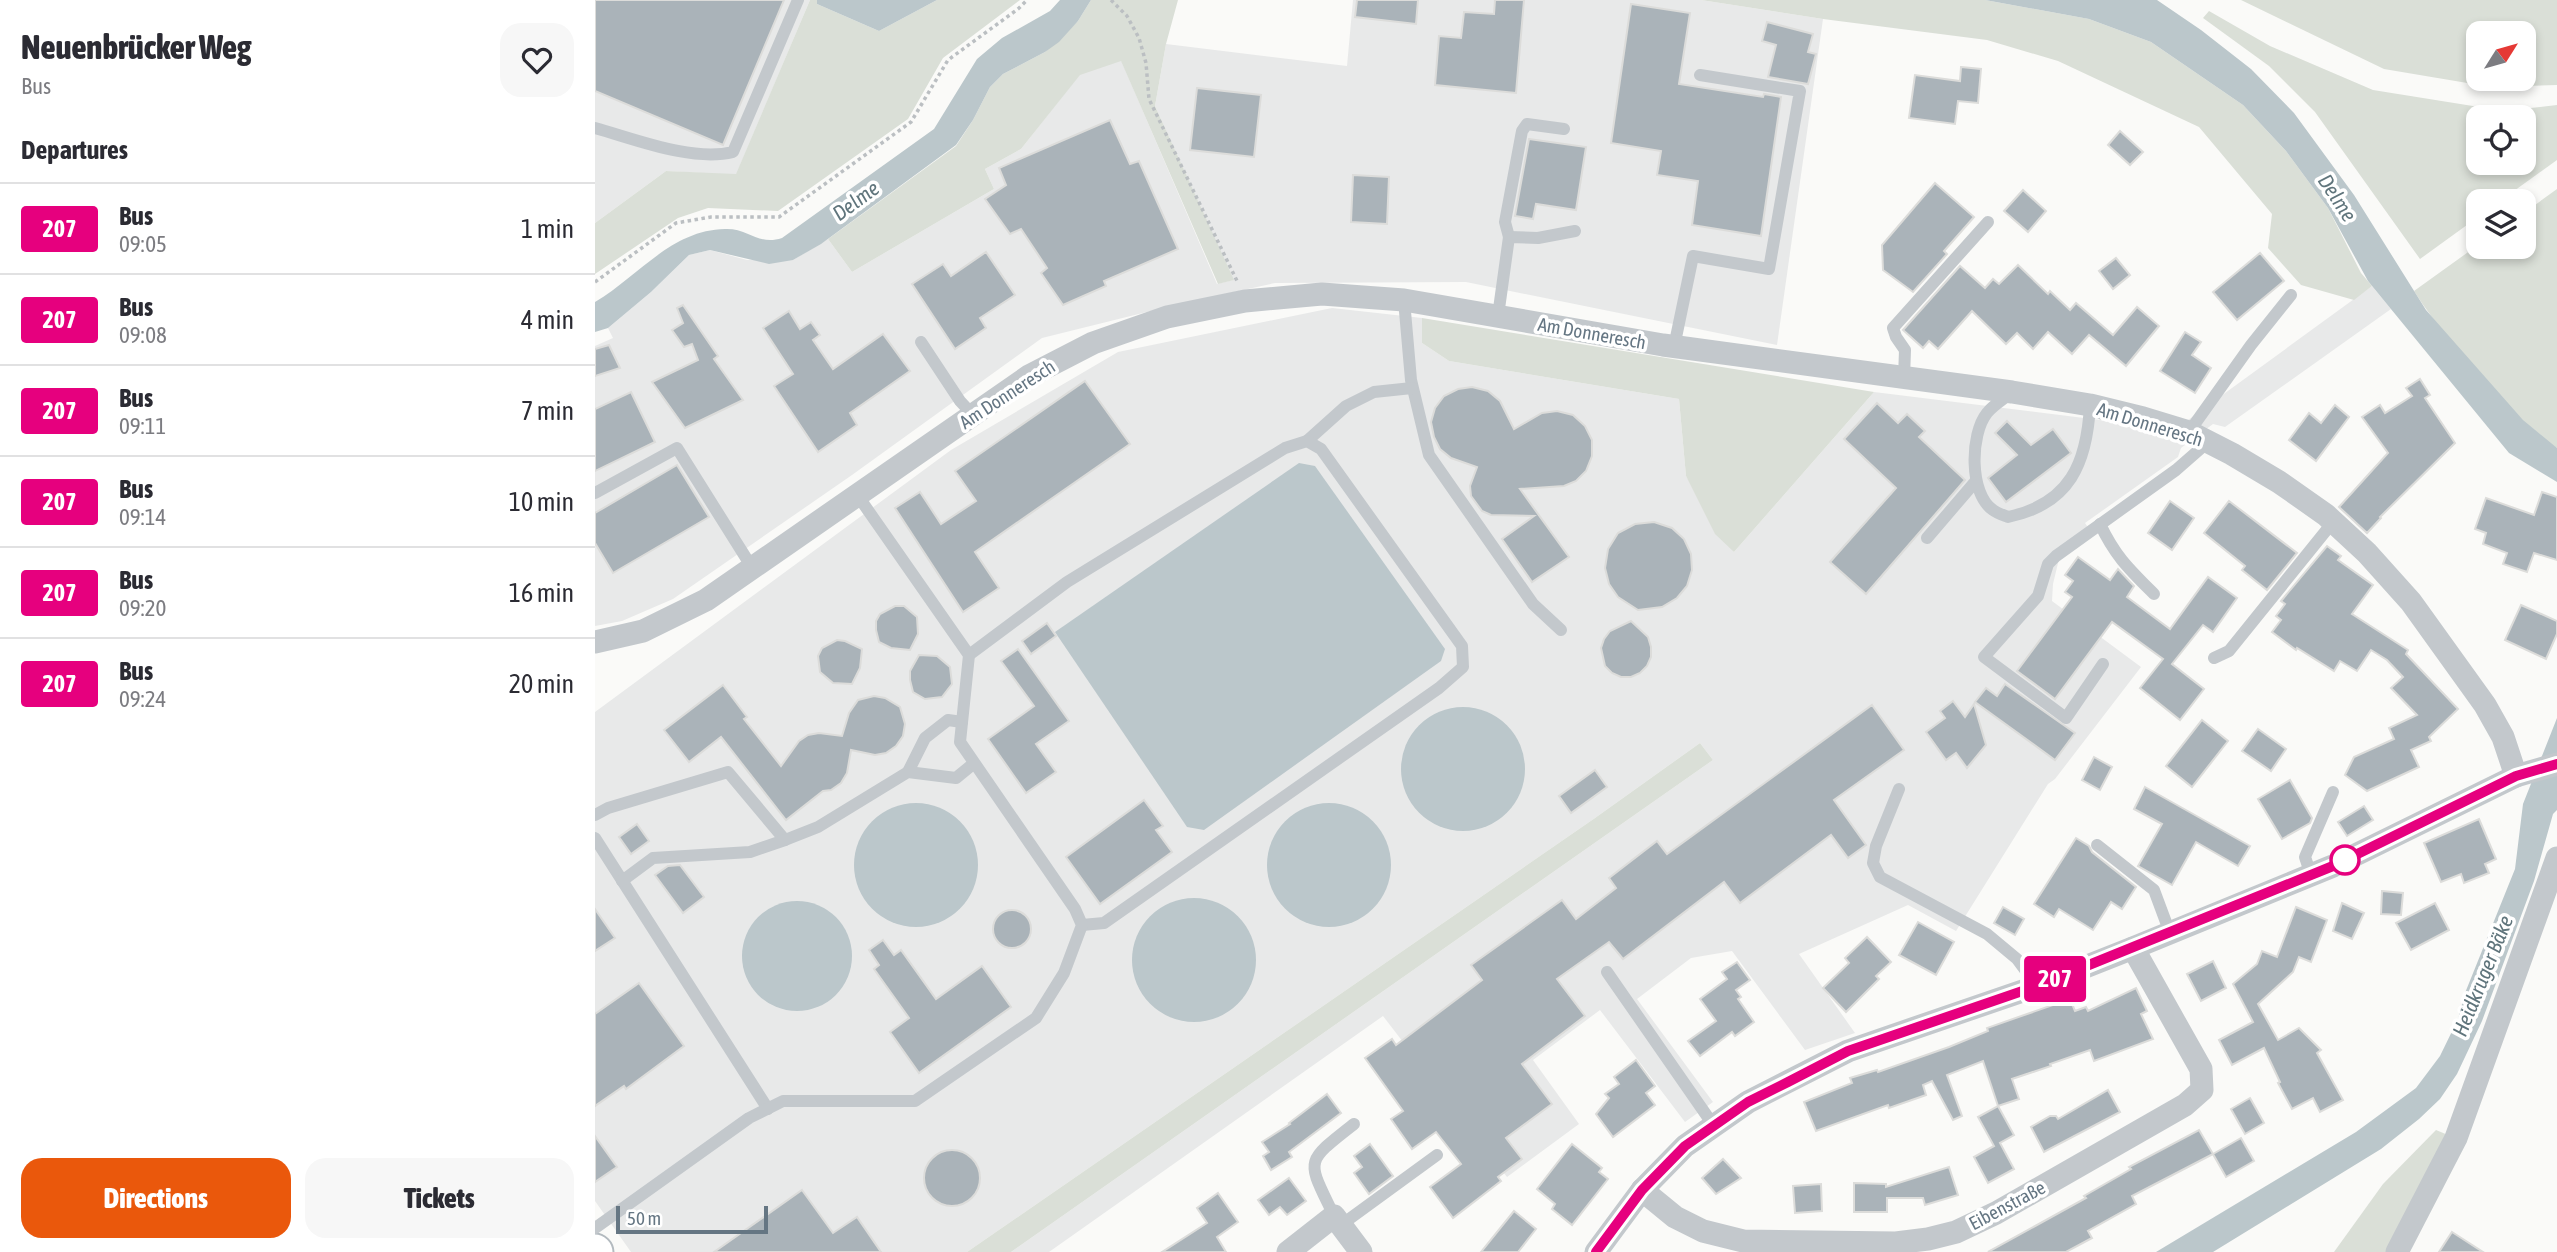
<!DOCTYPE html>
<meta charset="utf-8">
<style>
:root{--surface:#fff;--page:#f7f7f7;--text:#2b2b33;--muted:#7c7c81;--line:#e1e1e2;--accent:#ea580c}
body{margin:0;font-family:"Asap Condensed",sans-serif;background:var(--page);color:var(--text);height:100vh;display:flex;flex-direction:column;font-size:26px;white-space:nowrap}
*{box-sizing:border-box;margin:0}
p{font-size:23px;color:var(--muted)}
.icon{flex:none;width:38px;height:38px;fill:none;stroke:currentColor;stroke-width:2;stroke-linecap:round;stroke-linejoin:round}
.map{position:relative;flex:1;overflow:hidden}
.details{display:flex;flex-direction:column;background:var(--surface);width:595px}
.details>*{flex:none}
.badge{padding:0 14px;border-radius:5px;font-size:24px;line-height:46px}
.needle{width:46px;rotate:53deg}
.controls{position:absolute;left:1871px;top:21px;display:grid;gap:14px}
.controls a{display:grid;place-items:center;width:70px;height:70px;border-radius:14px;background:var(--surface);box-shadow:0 4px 10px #0003;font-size:35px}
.scale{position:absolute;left:21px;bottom:18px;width:152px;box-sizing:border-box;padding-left:7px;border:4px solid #657683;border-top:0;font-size:19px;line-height:24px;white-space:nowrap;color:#657683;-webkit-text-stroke:5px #fff;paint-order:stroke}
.map>.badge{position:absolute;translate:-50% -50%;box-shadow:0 0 0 4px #fff}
h2{padding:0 21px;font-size:26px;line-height:63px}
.round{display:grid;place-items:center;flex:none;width:74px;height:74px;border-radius:21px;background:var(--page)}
.head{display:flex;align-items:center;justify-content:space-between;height:119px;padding:0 21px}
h1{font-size:33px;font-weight:800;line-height:52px}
.action{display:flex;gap:14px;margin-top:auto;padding:14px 21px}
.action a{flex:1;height:80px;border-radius:21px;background:var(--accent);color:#fff;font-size:28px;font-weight:800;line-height:80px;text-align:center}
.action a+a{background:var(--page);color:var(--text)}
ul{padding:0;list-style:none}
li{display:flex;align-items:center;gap:21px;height:91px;padding:0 21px;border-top:2px solid var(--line)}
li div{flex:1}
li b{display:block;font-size:26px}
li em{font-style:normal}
li .badge{min-width:77px;font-weight:700;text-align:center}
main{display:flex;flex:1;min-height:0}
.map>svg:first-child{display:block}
.built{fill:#e8e9e9}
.green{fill:#dadfd7;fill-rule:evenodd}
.water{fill:#bbc7cb}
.building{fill:#aab3b9;stroke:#dcdcda;stroke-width:2}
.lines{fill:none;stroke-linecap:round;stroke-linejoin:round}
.secondary-casing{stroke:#b3babf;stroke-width:37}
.path{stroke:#bbbfc2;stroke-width:3.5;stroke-dasharray:3.5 3.5;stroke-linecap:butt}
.lane{stroke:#c3c8cc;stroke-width:12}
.street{stroke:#c3c8cc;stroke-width:23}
.secondary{stroke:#fff;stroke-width:33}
.line-casing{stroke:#fff;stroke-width:16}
.line{stroke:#e6007e;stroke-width:10}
.stop-dot{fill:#fff;stroke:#e6007e;stroke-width:3.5}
.labels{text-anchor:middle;stroke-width:7;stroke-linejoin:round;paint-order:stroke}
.street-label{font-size:19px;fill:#657683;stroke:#fff}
.water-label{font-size:21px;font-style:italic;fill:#60757c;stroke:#fff}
</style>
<main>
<section class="details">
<div class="head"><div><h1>Neuenbrücker Weg</h1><p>Bus</p></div><a class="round"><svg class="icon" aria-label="heart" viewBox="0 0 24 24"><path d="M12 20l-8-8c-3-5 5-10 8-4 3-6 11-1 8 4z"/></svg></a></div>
<h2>Departures</h2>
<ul>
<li><span class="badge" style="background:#e6007e;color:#fff">207</span><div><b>Bus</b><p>09:05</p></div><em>1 min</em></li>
<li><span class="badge" style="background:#e6007e;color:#fff">207</span><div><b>Bus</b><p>09:08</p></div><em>4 min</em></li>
<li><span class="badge" style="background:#e6007e;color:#fff">207</span><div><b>Bus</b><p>09:11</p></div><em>7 min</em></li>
<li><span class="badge" style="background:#e6007e;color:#fff">207</span><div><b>Bus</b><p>09:14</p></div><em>10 min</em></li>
<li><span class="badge" style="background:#e6007e;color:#fff">207</span><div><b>Bus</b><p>09:20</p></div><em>16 min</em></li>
<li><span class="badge" style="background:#e6007e;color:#fff">207</span><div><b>Bus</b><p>09:24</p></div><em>20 min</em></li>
</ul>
<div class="action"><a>Directions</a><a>Tickets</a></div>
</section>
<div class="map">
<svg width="1962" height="1252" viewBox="0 0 1962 1252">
<rect width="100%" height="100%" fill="#fafaf8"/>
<g class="built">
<path d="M0,0H215L141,175L71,171L0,223Z"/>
<path d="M758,0H1106L1228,19L1182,345L871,282L680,283L588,303L447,338L257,475L78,599L27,621L0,626V346L18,338L13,328L56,292L94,255L115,250L152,260H198L233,239L257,272L399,189L390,169L426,149L485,74L526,60L622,284L638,280L560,106L571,44L752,66Z"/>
<path d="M1777,286L1796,309L1630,427L1618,424L1586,448L1583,457L1490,523L1498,535L1464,559L1458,584L1457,601L1546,667L1460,779L1453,784L1361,931L1313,905L1204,954L1260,1033L1210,1050L1137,951L1096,958L1042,999L1118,1102L1090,1122L1005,1010L938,1060L984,1124L912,1177L788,1016L454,1252H416L1118,760L1105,743L1000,818L372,1252H36L0,1201V712L356,450L523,352L737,308L827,318V343L854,361L1084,399L1091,476L1139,552L1279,392L1505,420L1571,436Z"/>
</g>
<g class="green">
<path d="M215,0H222V4L284,31L342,0H425L348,58L313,119L183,211L113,208L83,218L0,274V223L71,171L141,174Z"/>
<path d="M496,0H583L571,44L560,106L639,280L623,284L526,61L485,75L426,149L390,169L399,189L257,272L233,239L361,146L378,120L395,87L408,74L450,52L483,21Z"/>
<path d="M1106,0H1390L1494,19L1556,42L1648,105L1691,151L1733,208L1766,273L1777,286L1759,300L1706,285L1673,248L1677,214L1604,127L1463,61L1392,40L1228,19Z"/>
<path d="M1646,0H1962V85L1896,87L1789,69ZM1883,33H1928V79H1883Z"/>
<path d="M1614,11L1675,46L1778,90L1909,111L1962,105V160L1905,201H1883V217L1825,259L1720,112L1674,66L1608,18ZM1883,117H1928V163H1883Z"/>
<path d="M1962,189V448C1937,433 1918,410 1898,388C1870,358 1841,326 1819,291L1883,245L1928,247L1929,213Z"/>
<path d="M827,318L1279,392L1139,552L1120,534L1091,476L1084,399L854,361L827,343Z"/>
<path d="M1105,743L1118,760L416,1252H372L1000,818Z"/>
<path d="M1841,1130L1853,1135L1791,1252H1739L1788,1184Z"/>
</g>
<g class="water">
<path d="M222,0H342L284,31L222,4Z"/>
<path d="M465,0H496L483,21L464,42L450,52L408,74L395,87L378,120L361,145L226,244L198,260L174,264L115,250L94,255L56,292L13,328L0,332V302C44,276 76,230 130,229C154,228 163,246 187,238L339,129L382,59L407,38L455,11Z"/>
<path d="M1390,0H1562L1606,30L1656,69L1699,113L1759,195L1831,310L1928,420L1962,448V482L1914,453L1773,281L1733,208L1691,151L1648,105L1556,42L1494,19Z"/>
<path d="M704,463L720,466L850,649L846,661L609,830L592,827L460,632Z"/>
<circle cx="868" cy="769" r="62"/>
<path d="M1962,718V810L1958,814L1939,881L1887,1021L1862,1074L1845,1099L1824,1119L1786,1149L1618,1252H1561L1761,1132L1821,1088L1845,1056L1863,1019L1870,993L1920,869L1928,804Z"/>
<circle cx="734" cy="865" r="62"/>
<circle cx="321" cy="865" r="62"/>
<circle cx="599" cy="960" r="62"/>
<circle cx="202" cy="956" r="55"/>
</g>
<g class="building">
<path d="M0,0H189L128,145L0,91Z"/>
<path d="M762,0H823L821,24L760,17Z"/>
<path d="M900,0H929L921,93L840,85L844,36L866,38L869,12L899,14Z"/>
<path d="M1036,4L1095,13L1084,84L1168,97L1169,94L1186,97L1166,236L1097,225L1103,181L1062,175L1066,151L1016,143Z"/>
<path d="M1172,22L1218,34L1213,52L1221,54L1213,84L1173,77L1181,45L1167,41Z"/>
<path d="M1366,67L1386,69L1383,103L1363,101L1360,124L1314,118L1320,75L1365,81Z"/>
<path d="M602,88L666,95L659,157L595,150Z"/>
<path d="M515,120L535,164L544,161L583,249L509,281L511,286L468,305L446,273L452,268L426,229L415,234L390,199L411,185L404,168Z"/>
<path d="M1525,131L1548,152L1535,165L1513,145Z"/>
<path d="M934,139L991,147L981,210L941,204L938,219L920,216Z"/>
<path d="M758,175L794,177L792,224L756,222Z"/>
<path d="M1340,183L1379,217L1349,251L1352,254L1318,292L1288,270L1287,245Z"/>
<path d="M1428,190L1451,211L1433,232L1409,211Z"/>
<path d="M391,252L420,295L385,318L391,328L360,349L317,284L348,264L356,276Z"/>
<path d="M1665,253L1689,281L1642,320L1618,292Z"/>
<path d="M1521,258L1535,275L1518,289L1504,271Z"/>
<path d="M1423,265L1453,294L1455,291L1475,310L1481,303L1518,335L1542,307L1564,326L1531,366L1494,335L1477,354L1453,332L1438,349L1422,333L1411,344L1377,311L1343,349L1334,341L1328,348L1308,330L1365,266L1390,288L1398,279L1404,284Z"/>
<path d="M88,305L123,356L119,359L148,400L90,428L57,382L103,360L97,344L89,347L77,330L88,323L82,308Z"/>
<path d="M194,311L205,329L216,322L225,335L218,340L238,369L288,334L315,371L255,413L262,425L223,452L179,386L198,374L168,328Z"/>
<path d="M1590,332L1606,342L1597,355L1616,368L1600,393L1565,371Z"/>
<path d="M14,345L25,368L0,376V349Z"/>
<path d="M1825,379L1835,395L1830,398L1860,443L1785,517L1786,518L1772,533L1744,507L1793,453L1767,417L1785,405L1790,413L1817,396L1811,388Z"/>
<path d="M490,381L535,444L380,552L404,588L368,612L300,508L325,492L346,524L381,501L360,471Z"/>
<path d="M877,387L893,391L905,401L919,429L947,413L962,411L978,415L990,426L997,440V456L991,471L981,481L969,486L925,489L974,557L937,582L907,539L939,516L896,515L887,511L876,496L875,486L882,467L856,458L845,449L839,437L836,422L840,408L849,396L863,389Z"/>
<path d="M36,392L60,442L0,471V409Z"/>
<path d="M1282,403L1303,423L1312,414L1330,431L1324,437L1370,480L1271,594L1235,562L1301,488L1249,439Z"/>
<path d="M1740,405L1754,417L1721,461L1694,440L1714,413L1726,423Z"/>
<path d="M1412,421L1436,445L1458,429L1476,453L1411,502L1393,478L1422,455L1400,433Z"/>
<path d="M82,465L114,517L18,573L0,543V513Z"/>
<path d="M1947,492L1962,497V560L1939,553L1932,572L1908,564L1912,553L1888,544L1891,533L1880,529L1891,498L1939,515Z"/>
<path d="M1575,501L1599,518L1577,550L1553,533Z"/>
<path d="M1634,501L1702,553L1672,590L1647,570L1650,566L1609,533Z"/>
<path d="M1059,522L1077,528L1089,539L1096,554L1097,570L1092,586L1082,598L1067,607L1043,610L1023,597L1014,584L1010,568L1013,549L1023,533L1040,524Z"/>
<path d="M1732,546L1746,556L1743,560L1778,585L1757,614L1813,650L1811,654L1863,709L1834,737L1836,741L1816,750L1824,767L1772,791L1750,775L1759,757L1799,739L1794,728L1822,715L1796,688L1808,677L1792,660L1776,650L1762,671L1745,661L1739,671L1702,648L1701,650L1677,632L1686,620L1681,616L1690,604L1686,601Z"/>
<path d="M1483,557L1515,580L1523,569L1539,586L1532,597L1575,629L1613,577L1642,598L1618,632L1608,625L1577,664L1609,689L1585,720L1545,688L1568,659L1517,622L1460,699L1422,671L1477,597L1470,592L1478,581L1470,575Z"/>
<path d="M1926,605L1962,621V634L1951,659L1910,640Z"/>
<path d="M300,606H309L322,617L323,634L315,650L296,648L284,642L281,630V621L285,614Z"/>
<path d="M1036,621L1053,637L1056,647V657L1052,666L1045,673L1036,677H1026L1017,673L1010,666L1006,648L1009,639L1015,631Z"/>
<path d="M452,623L461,636L436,654L427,641Z"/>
<path d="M242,640L250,641L267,649L265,668L257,684L238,683L225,672L223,656L227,648Z"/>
<path d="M423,649L474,721L441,744L461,772L431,793L393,739L439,706L406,661Z"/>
<path d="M324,655L342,656L355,667L357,684L347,697L330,699L318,692L315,680V671Z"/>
<path d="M1410,684L1480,733L1460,760L1380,702L1391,688L1402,696Z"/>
<path d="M128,685L152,717L149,719L186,766L204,741L213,735L224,733L247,736L254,713L263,700L279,696L290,698L305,707L310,724L308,736L301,746L291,753L280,755L256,750L252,773L246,783L236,790L228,791L191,820L126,737L94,762L69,730Z"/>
<path d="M1358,701L1370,717L1379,704L1391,745L1372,768L1361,753L1351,760L1331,732L1350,718L1345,711Z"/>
<path d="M1277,705L1309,750L1239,800L1271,845L1253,858L1236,835L1145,903L1129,882L1028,959L1014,942L962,979L990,1016L927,1064L957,1104L911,1138L927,1159L903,1177L906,1181L858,1218L835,1187L866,1164L841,1132L817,1149L796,1119L808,1111L770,1058L797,1039L801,1045L887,980L876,965L967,900L981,919L1021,888L1014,878L1062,841L1072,854Z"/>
<path d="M1607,720L1633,741L1597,787L1571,766Z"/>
<path d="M1663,729L1691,749L1676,771L1647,751Z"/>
<path d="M1499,757L1517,767L1505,790L1487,780Z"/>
<path d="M1000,770L1012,787L976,813L964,796Z"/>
<path d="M1695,780L1717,818L1715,823L1687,839L1663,799Z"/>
<path d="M1550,787L1655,846L1643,866L1601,842L1577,885L1543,866L1567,824L1539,809Z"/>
<path d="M549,800L568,826L561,830L577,852L505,904L471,857Z"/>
<path d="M1769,806L1778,820L1752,836L1743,822Z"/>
<path d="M1884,819L1901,859L1890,864L1894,873L1869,883L1866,874L1846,882L1829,843Z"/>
<path d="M42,824L54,841L36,854L24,837Z"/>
<path d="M1481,838L1494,846L1497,852L1541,887L1527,909L1516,902L1498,930L1464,909L1459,917L1439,904Z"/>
<path d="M85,865L109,897L88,913L60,875L73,866Z"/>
<path d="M1787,891L1808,893L1806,915L1786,914Z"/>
<path d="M1747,903L1769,913L1757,939L1738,931Z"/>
<path d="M1840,903L1854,930L1816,950L1801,923Z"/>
<path d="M1408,907L1429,919L1420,935L1399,923Z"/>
<path d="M1701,907L1732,920L1716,962L1704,957L1698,972L1663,1004L1683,1040L1704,1028L1726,1050L1722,1053L1748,1100L1725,1112L1718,1098L1697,1109L1683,1083L1685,1082L1669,1048L1637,1065L1624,1040L1658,1022L1638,984L1662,964L1667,951L1682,957Z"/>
<path d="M0,909L20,938L0,951Z"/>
<circle cx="417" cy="929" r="19"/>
<path d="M1323,922L1359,942L1341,975L1304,955Z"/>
<path d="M1272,937L1296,962L1281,976L1284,979L1251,1012L1228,988L1254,963L1250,958Z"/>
<path d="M288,940L299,955L306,950L341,999L387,966L416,1007L324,1073L295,1032L314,1018L279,969L284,965L274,950Z"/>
<path d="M1618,961L1631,988L1606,1001L1592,974Z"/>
<path d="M1142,962L1155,980L1141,990L1146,997L1143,999L1159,1022L1140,1036L1137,1032L1105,1056L1093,1041L1121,1021L1105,999L1132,979L1127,972Z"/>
<path d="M44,983L89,1046L31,1089L29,1086L0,1106V1014Z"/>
<path d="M1541,988L1552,1011L1546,1014L1558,1039L1499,1061L1495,1050L1455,1064L1456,1066L1417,1079L1424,1099L1403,1106L1388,1061L1352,1075L1367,1116L1358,1120L1337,1081L1328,1085L1331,1095L1294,1108L1293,1105L1221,1131L1209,1102L1257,1083L1255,1078L1282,1070L1283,1072L1354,1047L1393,1031L1392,1028L1475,999L1480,1011L1491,1007L1493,1011Z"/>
<path d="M1041,1060L1060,1086L1051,1093L1060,1105L1018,1137L1001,1114L1014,1098L1010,1094L1024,1084L1019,1077Z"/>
<path d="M1513,1090L1525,1112L1449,1152L1436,1127L1455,1116H1461L1463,1119Z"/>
<path d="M732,1094L746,1113L694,1152L697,1157L676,1170L668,1156L674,1152L667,1142L695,1124L694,1123Z"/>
<path d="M1655,1098L1669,1123L1650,1134L1636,1109Z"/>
<path d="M1403,1106L1419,1135L1405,1143L1419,1169L1393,1183L1379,1157L1399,1146L1383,1117Z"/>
<path d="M1604,1130L1618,1154L1537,1196L1541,1204L1493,1231L1497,1238L1471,1252H1393L1491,1198L1489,1196L1536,1169L1534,1167Z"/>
<path d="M0,1136L22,1167L0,1182Z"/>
<path d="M1646,1138L1659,1161L1631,1177L1618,1154Z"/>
<path d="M775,1144L798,1176L774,1194L759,1173L767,1167L759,1156Z"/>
<path d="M977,1144L1007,1168L1004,1172L1013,1179L977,1225L957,1209L960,1204L942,1189Z"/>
<circle cx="357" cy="1178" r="28"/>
<path d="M1128,1159L1146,1178L1121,1194L1107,1178Z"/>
<path d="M1354,1167L1363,1195L1330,1205L1328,1198H1292V1212H1259V1183L1291,1184V1187Z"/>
<path d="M694,1178L711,1201L692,1215L685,1207L674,1215L663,1200Z"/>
<path d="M1226,1184L1227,1211L1200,1213L1198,1186Z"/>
<path d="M207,1190L238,1233L262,1217L286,1252H119Z"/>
<path d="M623,1193L643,1222L622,1237L631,1252H567L612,1223L602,1208Z"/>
<path d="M919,1211L941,1229L923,1252H886Z"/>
<path d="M1857,1232L1888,1252H1844Z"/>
</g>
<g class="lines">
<defs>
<path id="secondary" d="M0,1251L1,1252"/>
</defs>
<use href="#secondary" class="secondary-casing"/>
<g class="path">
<path d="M516,0L532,16L544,38L551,63L554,99L643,283"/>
<path d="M0,282L81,223L116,217H184L316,122L353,60L423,9L432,0"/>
</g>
<g class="lane">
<path d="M0,128C40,139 97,162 138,152L203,0"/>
<path d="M914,237L910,222L927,131L932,124L969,129"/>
<path d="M809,300L816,380L834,455L938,604L966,630"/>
<path d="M903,316L914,237L943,238L980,231"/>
<path d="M326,342L365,401L378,415"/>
<path d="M1079,347L1098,256L1174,269L1205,91L1105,75"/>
<path d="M1309,378L1310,350L1301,337L1298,328L1393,222"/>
<path d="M1417,392C1409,399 1398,405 1392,413C1375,434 1374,494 1398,510C1402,513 1408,515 1413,517C1475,504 1492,463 1495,405"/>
<path d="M1594,432L1656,345L1696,295"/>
<path d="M712,441L751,406L779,392L817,388"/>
<path d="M0,493L82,448L158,569"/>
<path d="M1505,524C1520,556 1534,569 1559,594"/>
<path d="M1332,538L1380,482"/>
<path d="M374,655L472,582L690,448L712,441L726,449L867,646L868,667L844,688L509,923L487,925"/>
<path d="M1619,658L1634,651L1738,522"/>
<path d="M1508,664L1471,718L1389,657L1443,596L1453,564L1461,556L1581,470L1613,442"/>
<path d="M313,772L330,738L353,720L367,722"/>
<path d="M1304,789L1281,846L1278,863L1285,877L1392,934L1422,959L1442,986"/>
<path d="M0,815L13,808L133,772L190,840L223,827L313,772L361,778L378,764"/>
<path d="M0,838L173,1109"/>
<path d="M1502,845L1559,890L1575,933"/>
<path d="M1716,875L1710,857L1738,792"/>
<path d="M27,881L58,858L155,852L190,840"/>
<path d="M1012,972L1119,1126"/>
<path d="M739,1216C712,1159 708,1164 759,1124"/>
<path d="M746,1225L842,1155"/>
<path d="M0,1228L154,1118L188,1101H320L441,1018L469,973L487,925L480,909L365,742L374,655L263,496"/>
</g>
<g class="street">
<path d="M0,642L48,631L111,600L434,376L498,343L572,317L650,301L727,294L809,300L1068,345L1417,392L1495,405L1548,418L1594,432L1637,454L1684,482L1731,515L1772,553L1816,602L1890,705L1908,737L1921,776"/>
<path d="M1047,1190L1080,1217L1108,1231L1148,1241L1301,1243L1333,1239L1361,1232L1401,1213L1590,1105L1607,1090L1606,1069L1538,948"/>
<path d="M693,1252L739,1216L766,1252"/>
<path d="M1001,1252L1047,1190L1090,1146L1153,1102L1253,1051L1442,986L1538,948L1738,866L1921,776L1962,764"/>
<path d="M1802,1252L1861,1138L1962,858"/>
</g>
<use href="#secondary" class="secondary"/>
</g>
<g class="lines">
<defs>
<path id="line" d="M1001,1252L1047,1190L1090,1146L1153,1102L1193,1082L1253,1051L1442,986L1738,866L1921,776L1962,764"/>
</defs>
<use href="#line" class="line-casing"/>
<use href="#line" class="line"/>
</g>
<circle class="stop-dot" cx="1750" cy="860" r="14"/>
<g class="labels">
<g class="street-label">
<text transform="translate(997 333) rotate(10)" y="7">Am Donneresch</text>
<text transform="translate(412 394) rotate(-33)" y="7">Am Donneresch</text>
<text transform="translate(1555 424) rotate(17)" y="7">Am Donneresch</text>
<text transform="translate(1412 1205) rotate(-28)" y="7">Eibenstraße</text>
</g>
<g class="water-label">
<text transform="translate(1742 198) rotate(57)" y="7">Delme</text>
<text transform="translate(261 201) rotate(-36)" y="7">Delme</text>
<text transform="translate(1888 976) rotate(-68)" y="7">Heidkruger Bäke</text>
</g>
</g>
</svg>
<div class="controls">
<a><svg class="needle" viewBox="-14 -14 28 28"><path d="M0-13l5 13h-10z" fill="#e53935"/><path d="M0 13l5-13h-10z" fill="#7c7c81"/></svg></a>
<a><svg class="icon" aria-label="locate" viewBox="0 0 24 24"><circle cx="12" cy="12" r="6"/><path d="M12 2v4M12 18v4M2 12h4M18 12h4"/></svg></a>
<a><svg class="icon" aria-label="layers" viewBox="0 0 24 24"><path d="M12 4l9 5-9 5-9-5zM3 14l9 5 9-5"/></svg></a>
</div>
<div class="scale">50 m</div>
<b class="badge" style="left:1460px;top:979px;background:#e6007e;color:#fff">207</b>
</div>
</main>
